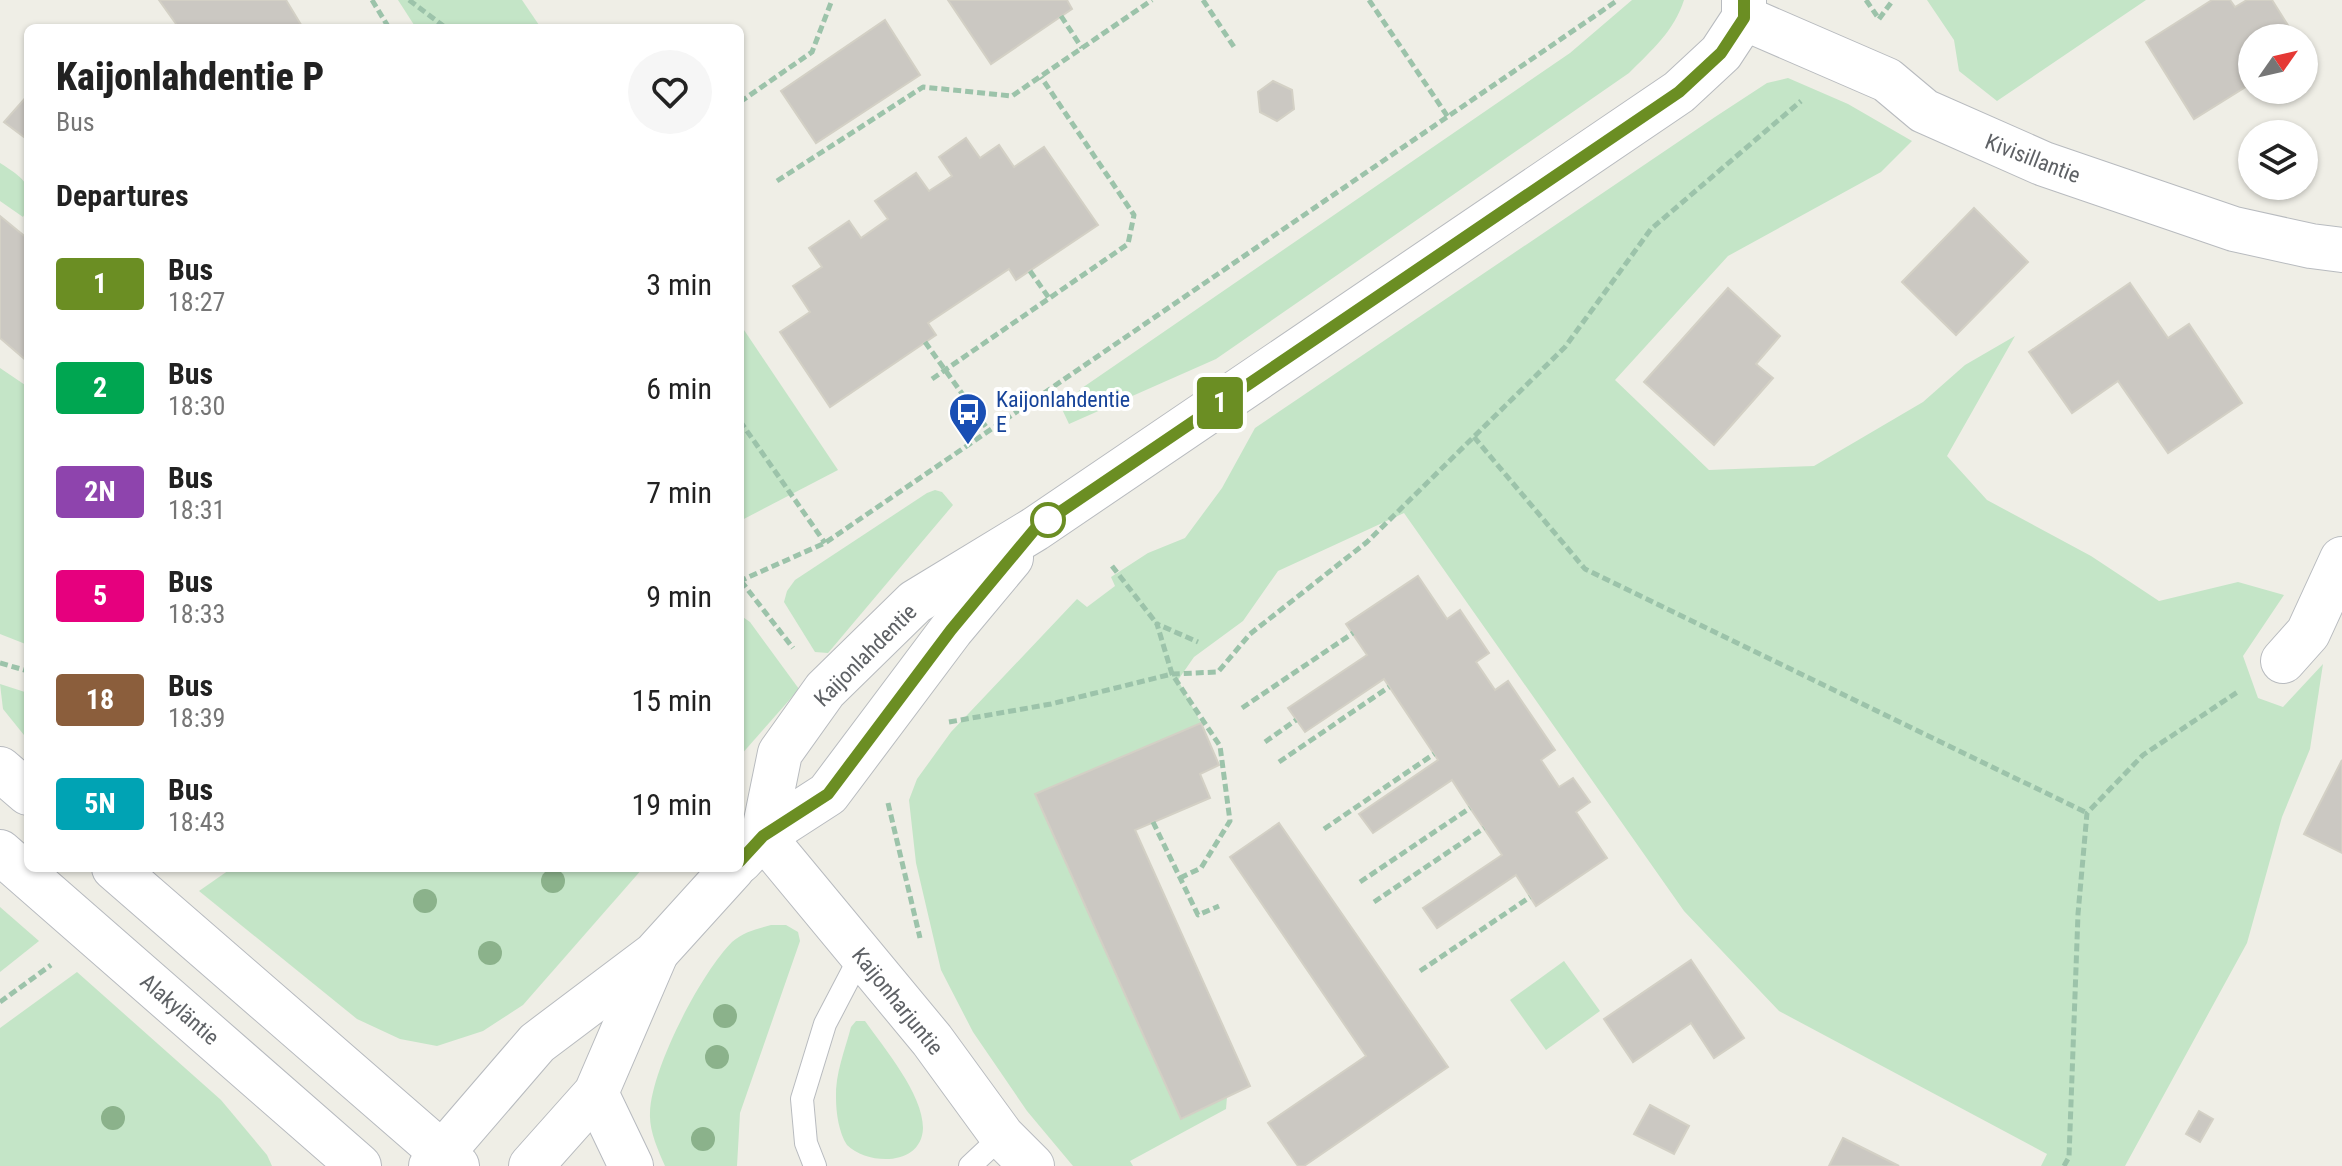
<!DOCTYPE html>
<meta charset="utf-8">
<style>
:root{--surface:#fff;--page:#f6f6f6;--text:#222;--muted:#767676}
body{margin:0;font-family:"Roboto Condensed",sans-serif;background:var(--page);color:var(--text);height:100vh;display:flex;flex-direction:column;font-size:30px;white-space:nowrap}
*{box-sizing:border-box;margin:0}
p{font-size:26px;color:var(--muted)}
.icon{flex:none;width:44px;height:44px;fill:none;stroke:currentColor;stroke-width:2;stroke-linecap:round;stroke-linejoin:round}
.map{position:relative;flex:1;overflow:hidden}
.drawer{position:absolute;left:24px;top:24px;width:720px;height:848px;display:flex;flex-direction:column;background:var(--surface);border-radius:12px;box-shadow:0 2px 6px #0004}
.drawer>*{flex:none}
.badge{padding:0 16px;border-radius:6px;font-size:28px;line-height:52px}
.needle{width:52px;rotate:56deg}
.fabs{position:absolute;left:2238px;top:24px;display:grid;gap:16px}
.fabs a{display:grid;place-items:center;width:80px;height:80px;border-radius:50%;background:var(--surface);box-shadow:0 2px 6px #0004;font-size:40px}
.map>.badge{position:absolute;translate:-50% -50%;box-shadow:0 0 0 4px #fff}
h2{padding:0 32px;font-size:30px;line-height:72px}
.round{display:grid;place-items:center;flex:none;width:84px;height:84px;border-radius:42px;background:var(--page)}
.head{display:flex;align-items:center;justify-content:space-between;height:136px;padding:0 32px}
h1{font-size:38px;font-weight:800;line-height:60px}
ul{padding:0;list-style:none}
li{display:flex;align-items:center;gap:24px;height:104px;padding:0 32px}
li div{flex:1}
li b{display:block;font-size:30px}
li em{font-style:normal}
li .badge{min-width:88px;font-weight:700;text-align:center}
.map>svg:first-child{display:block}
.green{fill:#c4e5c7}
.building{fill:#cbc8c2;stroke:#d3d0c5;stroke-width:2}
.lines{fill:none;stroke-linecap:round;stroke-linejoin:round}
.service-casing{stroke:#b8bbbf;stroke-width:24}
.minor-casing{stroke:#b8bbbf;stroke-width:46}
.tertiary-casing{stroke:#b8bbbf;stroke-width:46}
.secondary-casing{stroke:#b7babf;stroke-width:46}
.path{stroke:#9cc3aa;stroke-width:5;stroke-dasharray:8 4;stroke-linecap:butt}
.service{stroke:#fff;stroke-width:22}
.minor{stroke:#fff;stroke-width:44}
.tertiary{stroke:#fff;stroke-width:44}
.secondary{stroke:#fff;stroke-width:44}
.tree{fill:#8bb28b}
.line-casing{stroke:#fff;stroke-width:18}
.line{stroke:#6b8e23;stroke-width:12}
.stop-dot{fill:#fff;stroke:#6b8e23;stroke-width:4}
.labels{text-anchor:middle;stroke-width:8;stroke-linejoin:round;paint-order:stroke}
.street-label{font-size:22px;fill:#5e6165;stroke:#fff}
.transit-label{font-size:22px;fill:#164399;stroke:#fff;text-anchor:start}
</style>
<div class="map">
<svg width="2342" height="1166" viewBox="0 0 2342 1166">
<rect width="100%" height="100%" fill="#efeee6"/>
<g class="green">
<path d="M398,0H522L541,28H416Z"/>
<path d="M1632,0H1684C1674,31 1652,50 1629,73L1216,359L1069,424L1061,407L1082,388L1570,53Z"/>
<path d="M1927,0H2146L1997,101L1959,71L1954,40Z"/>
<path d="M1788,78L1848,104L1912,141L1881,172L1728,256L1615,380L1709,470L1814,466L1923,402L1965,365L2015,336L1947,456L1987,500L2091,556L2159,601L2238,582L2284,595L2243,656L2258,698L2283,707L2323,664L2310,749L2282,817L2247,943L2125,1166H2041L2047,1154L1779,1011L1684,911L1404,513L1278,571L1243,621L1194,657L1178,680L1201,723L1035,794L1182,1119L1227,1097L1226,1109L1130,1161L1133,1166H1073L1027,1111L973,1032L941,970L916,863L909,800L917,779L951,732L1077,599L1087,607L1115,586L1111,577L1148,553L1185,538L1222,488L1255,428L1715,117L1767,83Z"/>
<path d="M0,163C22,177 40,188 23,217L0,201Z"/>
<path d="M740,324L838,470L740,521Z"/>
<path d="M0,368L28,387V645L0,634Z"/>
<path d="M935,490L942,492L953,505L828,653L815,652L784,602L787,591L795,580L927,493Z"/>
<path d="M740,615L750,622L799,689L740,756Z"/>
<path d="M0,684L28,693V740L3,709Z"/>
<path d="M232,868H643L523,1005L483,1031L437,1046L400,1039L357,1019L199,891Z"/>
<path d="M0,907L39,941L0,972Z"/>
<path d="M771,925H786L798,932L800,941L740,1113L737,1166H665C658,1150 649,1130 650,1113C651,1069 701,973 732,942C743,932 757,929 771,925Z"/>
<path d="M1564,961L1600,1011L1546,1050L1510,1000Z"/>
<path d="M77,972L221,1100L267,1155L272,1166H0V1028Z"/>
<path d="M856,1021H865C884,1048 923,1094 923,1128C922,1166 869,1166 847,1145C839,1133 836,1113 836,1098C835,1074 845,1050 851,1027Z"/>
</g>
<g class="building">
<path d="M159,0H286L303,28H179Z"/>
<path d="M948,0H1067L1072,9L991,64Z"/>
<path d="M2212,0H2230L2235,7L2247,0H2272L2296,38H2252V83L2194,119L2146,42Z"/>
<path d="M885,20L920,75L816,143L781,91Z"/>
<path d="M1273,81L1292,90L1294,109L1277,121L1260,112L1258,92Z"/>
<path d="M28,95V140L4,122Z"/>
<path d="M966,138L980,158L999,145L1014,167L1044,147L1098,225L1016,280L1009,269L928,323L936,335L830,407L780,332L810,312L793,286L822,267L809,248L849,221L861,238L888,219L875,201L916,173L929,191L952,176L939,157Z"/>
<path d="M1974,208L2028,262L1956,335L1902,282Z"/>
<path d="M0,216L28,239V362L0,338Z"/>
<path d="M2130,283L2168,338L2189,324L2242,403L2168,453L2118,381L2072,413L2029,352Z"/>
<path d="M1728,288L1780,336L1756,364L1773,378L1714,445L1644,382Z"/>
<path d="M1418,576L1447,619L1460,610L1489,653L1476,662L1495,690L1508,681L1555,750L1541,760L1559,787L1573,778L1590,802L1576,812L1607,858L1536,906L1516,875L1437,928L1423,908L1502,855L1470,808L1452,780L1373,833L1359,814L1438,760L1384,679L1305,732L1288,708L1367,655L1346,624Z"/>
<path d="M1201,723L1219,765L1200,774L1210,798L1135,830L1250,1086L1181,1119L1035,794Z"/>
<path d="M2342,760V853L2304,834Z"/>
<path d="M1279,823L1448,1067L1304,1166H1298L1268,1123L1366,1056L1230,857Z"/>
<path d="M1691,960L1744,1038L1714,1058L1691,1023L1633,1062L1604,1019Z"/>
<path d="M1650,1105L1689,1126L1674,1154L1634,1134Z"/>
<path d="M2199,1111L2213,1119L2200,1142L2186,1134Z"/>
<path d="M1843,1138L1899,1166H1829Z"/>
</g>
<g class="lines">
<defs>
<g id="service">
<path d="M815,1166L806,1143L802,1099L825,1024L861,955"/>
<path d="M970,1166L1002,1136"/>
</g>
<g id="minor">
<path d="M1744,18L1887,80L1924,111L2044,164L2234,229L2311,246L2342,250"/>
<path d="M2283,661L2308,633L2342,559"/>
<path d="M763,836L932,1040L1002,1136L1032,1166"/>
</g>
<g id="tertiary">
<path d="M763,836L780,753L825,690L915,602L1035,529L1679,92L1721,53L1744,18V0"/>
<path d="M740,861L763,836L828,794L951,630L1011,558"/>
<path d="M431,1166L537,1043L655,954L733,868"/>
<path d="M531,1166L596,1093L655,956"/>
</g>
<g id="secondary">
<path d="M0,769L28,793"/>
<path d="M0,852L359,1166"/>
<path d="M114,868L457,1166"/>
<path d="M596,1093L631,1166"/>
</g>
</defs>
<use href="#service" class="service-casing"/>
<use href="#minor" class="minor-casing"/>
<use href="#tertiary" class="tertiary-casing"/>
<use href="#secondary" class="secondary-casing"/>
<g class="path">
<path d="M372,0L389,28"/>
<path d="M409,0L446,28"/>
<path d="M1203,0L1234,47"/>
<path d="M1369,0L1448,117"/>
<path d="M1866,0L1877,16"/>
<path d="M1061,16L1082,48"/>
<path d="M1879,19L1893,0"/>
<path d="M740,102L812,52L832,0"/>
<path d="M777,181L923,87L1012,96L1152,0"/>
<path d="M1030,271L1049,298"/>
<path d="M925,342L989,431"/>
<path d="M932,379L1128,244L1134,215L1041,77"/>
<path d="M740,421L825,543"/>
<path d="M1474,437L1585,569L2087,813"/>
<path d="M1112,566L1157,624"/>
<path d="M740,577L742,580L825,543L1618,0"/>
<path d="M741,581L793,648"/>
<path d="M0,663L28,671"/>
<path d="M1242,708L1353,633"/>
<path d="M949,722L1051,704L1172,674L1218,672L1250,634L1367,542L1565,347L1651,229L1801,101"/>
<path d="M1265,742L1296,720"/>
<path d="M1279,762L1389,687"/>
<path d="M888,803L920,938"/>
<path d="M1153,822L1198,915L1219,906"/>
<path d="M1324,829L1434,754"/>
<path d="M1180,878L1201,868L1230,821L1220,746L1172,674L1157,624L1198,642"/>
<path d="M1360,882L1470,808"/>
<path d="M1374,902L1484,828"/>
<path d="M1420,971L1530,897"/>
<path d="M0,1002L51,965"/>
<path d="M2064,1166L2069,1157L2078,914L2087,813L2143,755L2239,691"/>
</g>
<use href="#service" class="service"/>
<use href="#minor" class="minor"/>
<use href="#tertiary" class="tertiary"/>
<use href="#secondary" class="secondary"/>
</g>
<g class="tree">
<circle cx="553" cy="881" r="12"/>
<circle cx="425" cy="901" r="12"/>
<circle cx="490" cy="953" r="12"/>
<circle cx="725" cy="1016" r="12"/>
<circle cx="717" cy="1057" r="12"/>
<circle cx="113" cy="1118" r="12"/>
<circle cx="703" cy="1139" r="12"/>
</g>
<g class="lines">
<defs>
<path id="line" d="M740,861L763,836L828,794L951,630L1035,529L1679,92L1721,53L1744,18V0"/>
</defs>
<use href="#line" class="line-casing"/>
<use href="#line" class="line"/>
</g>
<defs>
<symbol id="bus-pin" viewBox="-11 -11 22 30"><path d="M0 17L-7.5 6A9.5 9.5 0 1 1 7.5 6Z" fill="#1a4fb4" stroke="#fff"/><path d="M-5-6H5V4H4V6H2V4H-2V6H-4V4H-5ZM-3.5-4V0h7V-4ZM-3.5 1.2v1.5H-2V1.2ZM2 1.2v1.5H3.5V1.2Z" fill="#fff"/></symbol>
</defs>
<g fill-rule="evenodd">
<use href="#bus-pin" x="946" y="390" width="44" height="60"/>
</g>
<circle class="stop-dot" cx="1048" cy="520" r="16"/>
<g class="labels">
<g class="street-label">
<text transform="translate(2033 158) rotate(21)" y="8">Kivisillantie</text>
<text transform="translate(865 655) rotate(-45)" y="8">Kaijonlahdentie</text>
<text transform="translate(898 1001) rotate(51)" y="8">Kaijonharjuntie</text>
<text transform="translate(180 1009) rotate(41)" y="8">Alakyläntie</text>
</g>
<g class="transit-label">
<text x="996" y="407">Kaijonlahdentie<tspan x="996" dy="25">E</tspan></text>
</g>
</g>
</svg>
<div class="fabs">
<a><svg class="needle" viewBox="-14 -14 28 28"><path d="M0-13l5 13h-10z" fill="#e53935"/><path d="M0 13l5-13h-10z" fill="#767676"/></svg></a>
<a><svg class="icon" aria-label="layers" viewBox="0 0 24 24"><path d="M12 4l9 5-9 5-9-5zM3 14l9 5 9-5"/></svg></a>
</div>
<b class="badge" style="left:1220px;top:403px;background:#6b8e23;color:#fff">1</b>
<section class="drawer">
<div class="head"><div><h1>Kaijonlahdentie P</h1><p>Bus</p></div><a class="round"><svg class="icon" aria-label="heart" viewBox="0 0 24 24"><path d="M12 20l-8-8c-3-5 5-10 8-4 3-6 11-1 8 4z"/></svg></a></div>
<h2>Departures</h2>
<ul>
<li><span class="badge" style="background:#6b8e23;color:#fff">1</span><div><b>Bus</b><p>18:27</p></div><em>3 min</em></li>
<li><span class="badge" style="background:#00a651;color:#fff">2</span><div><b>Bus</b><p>18:30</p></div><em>6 min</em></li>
<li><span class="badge" style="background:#8e44ad;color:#fff">2N</span><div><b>Bus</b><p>18:31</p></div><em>7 min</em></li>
<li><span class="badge" style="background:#e6007e;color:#fff">5</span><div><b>Bus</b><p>18:33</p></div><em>9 min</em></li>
<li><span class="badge" style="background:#8b5e3c;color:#fff">18</span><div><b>Bus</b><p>18:39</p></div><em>15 min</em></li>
<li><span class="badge" style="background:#00a3b4;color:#fff">5N</span><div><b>Bus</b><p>18:43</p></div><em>19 min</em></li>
</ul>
</section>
</div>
